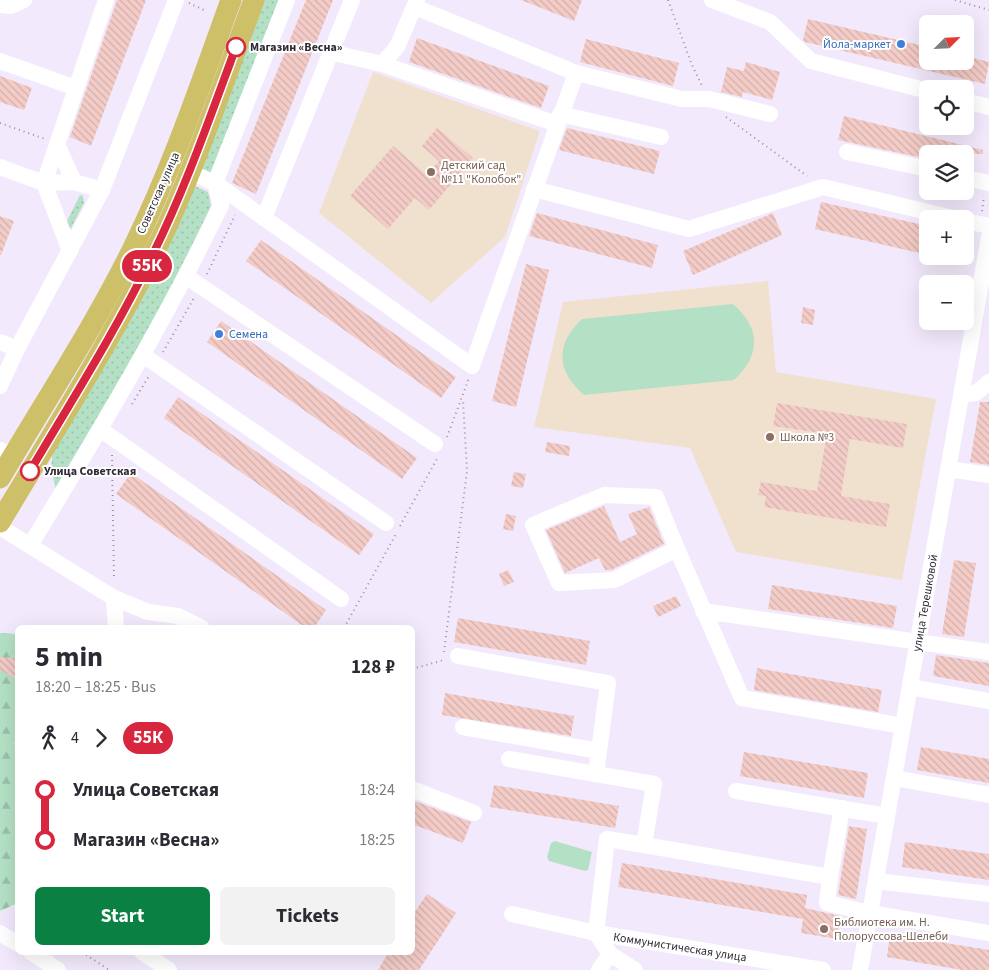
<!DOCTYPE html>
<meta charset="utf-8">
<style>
:root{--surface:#fff;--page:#f2f2f3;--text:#2b2b33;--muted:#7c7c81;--accent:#0b8043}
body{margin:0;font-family:"Source Sans 3",sans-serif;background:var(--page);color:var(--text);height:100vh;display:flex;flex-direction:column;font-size:19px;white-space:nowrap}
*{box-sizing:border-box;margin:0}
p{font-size:16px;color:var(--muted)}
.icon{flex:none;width:28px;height:28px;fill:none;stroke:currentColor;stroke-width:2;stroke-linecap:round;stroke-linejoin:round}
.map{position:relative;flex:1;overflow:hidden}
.side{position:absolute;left:15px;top:625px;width:400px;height:330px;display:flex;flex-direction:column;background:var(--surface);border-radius:8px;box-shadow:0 5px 20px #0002}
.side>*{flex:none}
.badge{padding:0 10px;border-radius:16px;font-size:18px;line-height:32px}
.needle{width:32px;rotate:66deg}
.buttons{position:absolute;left:919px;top:15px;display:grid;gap:10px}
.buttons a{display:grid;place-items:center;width:55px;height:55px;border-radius:8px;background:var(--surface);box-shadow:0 5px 20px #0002;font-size:25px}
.map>.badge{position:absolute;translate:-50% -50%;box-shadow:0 0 0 2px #fff}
.legs{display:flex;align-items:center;gap:8px;height:55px;padding:0 20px;font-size:16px}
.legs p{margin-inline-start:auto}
.summary{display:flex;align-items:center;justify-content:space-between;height:85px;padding:0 20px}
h1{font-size:28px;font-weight:700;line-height:38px}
.cta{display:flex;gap:10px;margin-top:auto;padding:10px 20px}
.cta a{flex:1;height:58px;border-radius:8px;background:var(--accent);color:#fff;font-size:20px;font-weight:700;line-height:58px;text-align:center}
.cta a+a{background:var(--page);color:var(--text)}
ul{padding:0 20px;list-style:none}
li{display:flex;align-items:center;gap:18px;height:50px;font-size:19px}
li i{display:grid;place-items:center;width:8px;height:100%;margin:0 6px;background:currentColor}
li i::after{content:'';width:12px;height:12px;margin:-6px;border:4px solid;border-radius:50%;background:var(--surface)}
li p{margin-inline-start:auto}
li:first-child i{background:linear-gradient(#0000 50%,currentColor 0)}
li:last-child i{background:linear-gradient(currentColor 50%,#0000 0)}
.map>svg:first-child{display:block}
.education{fill:#f0e1ce}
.grass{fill:url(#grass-dots)}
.forest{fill:url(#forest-firs)}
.park{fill:#b4e1c5}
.building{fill:url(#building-back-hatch)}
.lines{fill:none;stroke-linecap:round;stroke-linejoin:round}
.path{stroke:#9b92a2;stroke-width:2;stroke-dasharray:1 4;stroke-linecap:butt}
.minor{stroke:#fff;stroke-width:16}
.major{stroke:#cdc068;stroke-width:21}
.line-1-casing{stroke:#fff;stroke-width:11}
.line-1{stroke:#d7263d;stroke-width:8}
.shop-dot{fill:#3f7fe0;stroke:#fff;stroke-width:2}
.stop-1-dot{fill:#fff;stroke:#d7263d;stroke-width:2.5}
.education-dot{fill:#8d6e63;stroke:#fff;stroke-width:2}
.labels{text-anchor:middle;stroke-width:4;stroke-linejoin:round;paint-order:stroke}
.shop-label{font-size:12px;fill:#366cbe;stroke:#fff;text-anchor:end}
.stop-label{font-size:12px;font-weight:bold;fill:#312a36;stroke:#fff;text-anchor:start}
.education-label{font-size:12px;fill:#785e54;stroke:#fff;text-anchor:start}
.street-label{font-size:12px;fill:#312a36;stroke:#fff}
</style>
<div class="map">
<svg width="989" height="970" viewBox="0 0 989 970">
<defs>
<pattern id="grass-dots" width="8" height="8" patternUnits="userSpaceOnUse" patternTransform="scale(1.25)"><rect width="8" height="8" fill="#b4e1c5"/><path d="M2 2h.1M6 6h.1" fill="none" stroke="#9bc1aa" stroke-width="1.8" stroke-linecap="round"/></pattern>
<pattern id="forest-firs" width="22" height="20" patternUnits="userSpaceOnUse" patternTransform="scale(1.25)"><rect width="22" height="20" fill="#b4e1c5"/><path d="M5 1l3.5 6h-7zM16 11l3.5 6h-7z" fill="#9bc1aa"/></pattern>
<pattern id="building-back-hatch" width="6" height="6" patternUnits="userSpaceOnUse" patternTransform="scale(1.25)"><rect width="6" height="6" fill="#f4ccc7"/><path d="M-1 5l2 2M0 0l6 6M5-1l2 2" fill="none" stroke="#d2afac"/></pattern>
</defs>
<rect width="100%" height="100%" fill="#f3e9fc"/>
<g class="education">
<path d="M373,72L540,131L505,237L431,303L319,213Z"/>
<path d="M768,281L776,372L936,399L902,580L736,552L690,448L534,427L563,302Z"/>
</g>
<g class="grass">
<path d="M259,0H282L214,176L202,172L199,159Z"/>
<path d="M191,184L208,192L211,206L140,352L56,490L51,468L54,442Z"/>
<path d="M80,195L83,196L84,203L71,228L63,229Z"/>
</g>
<path class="forest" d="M0,633L17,634L18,732L14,744L18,748V903L0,911Z"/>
<g class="park">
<path d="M733,304C761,328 761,355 734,380L584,395C556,371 555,344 582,319Z"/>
<path d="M555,841L592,852L588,870L585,871L549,861L547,857L551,843Z"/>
</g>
<g class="building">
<path d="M117,0H146L91,146L70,137Z"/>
<path d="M306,0H333L256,194L232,183Z"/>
<path d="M521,0H582L574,21Z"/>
<path d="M808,19L928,47V61H965V56L989,62L985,84L805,42L803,40Z"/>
<path d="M417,38L549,86L541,108L409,62Z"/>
<path d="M586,39L679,63L673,86L580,62Z"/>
<path d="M746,62L780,72L772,100L743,92L742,97L721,92L727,67L744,71Z"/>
<path d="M0,76L32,88L24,110L0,102Z"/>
<path d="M844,116L983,150V154H928V159L838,140Z"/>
<path d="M437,128L473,158L429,210L415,198L388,229L350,196L393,146L427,175L439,161L422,146Z"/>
<path d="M567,128L660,151L654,174L559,150Z"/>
<path d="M821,202L928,226V255L815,229Z"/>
<path d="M537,213L658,245L652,268L529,236Z"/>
<path d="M773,213L782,235L693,275L683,251Z"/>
<path d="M0,216L14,221L1,255H0Z"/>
<path d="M261,240L456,377L441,398L246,261Z"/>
<path d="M526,264L549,270L516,407L492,401Z"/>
<path d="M803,307L815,310L813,325L801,323Z"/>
<path d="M221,321L417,458L402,479L207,342Z"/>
<path d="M178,397L374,534L359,555L164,418Z"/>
<path d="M980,402H989V465L970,462Z"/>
<path d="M777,403L907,424L903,448L850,439L841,496L890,504L886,527L764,507L766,496L758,495L761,482L817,491L827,434L773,426Z"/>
<path d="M547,442L570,446L569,456L545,452Z"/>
<path d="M514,472L526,474L523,488L511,486Z"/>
<path d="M131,473L326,610L314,628H306L116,494Z"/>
<path d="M604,506L620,542L637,534L628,514L649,507L664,544L611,570H605L599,558L565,573L546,530Z"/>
<path d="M506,514L516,516L513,531L503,529Z"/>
<path d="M954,560L976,563L964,637L942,634Z"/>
<path d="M508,570L514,582L504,586L499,574Z"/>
<path d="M772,585L897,606L893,628L768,609Z"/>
<path d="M676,596L681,606L658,617L653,606Z"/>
<path d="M458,618L590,641L586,665L454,642Z"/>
<path d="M936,655L989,663V686L933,676Z"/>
<path d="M0,657L18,658V680L0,670Z"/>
<path d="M757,668L882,690L878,712L754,690Z"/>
<path d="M445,693L574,716L571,736L442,715Z"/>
<path d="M921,747L989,759V783L917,770Z"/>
<path d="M744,752L868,773L864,798L740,776Z"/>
<path d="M494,785L619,806L615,828L490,807Z"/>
<path d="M412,800L471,822L463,843L412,824Z"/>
<path d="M849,826L867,829L856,899L838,895Z"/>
<path d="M905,842L989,854V880L902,867Z"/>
<path d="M622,863L807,895L805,908L840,916L837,939L801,933L803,919L618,887Z"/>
<path d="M427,894L456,913L419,970H378L389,952H412V916Z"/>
<path d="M890,934L989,950V970H962L887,957Z"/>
</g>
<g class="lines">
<g class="path">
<path d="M668,0L692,65L702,86"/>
<path d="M955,0L989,10"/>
<path d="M189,3L204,10"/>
<path d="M726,117L807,176"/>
<path d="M0,123L45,139"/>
<path d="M982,211L984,196"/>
<path d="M207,274L235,215"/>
<path d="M163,352L194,298"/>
<path d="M132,404L149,376"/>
<path d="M447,437L469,378"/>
<path d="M112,455L114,580"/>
<path d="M400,526L438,457"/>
<path d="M344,628L396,534"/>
<path d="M444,652L467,471L463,401"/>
<path d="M412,669L444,660"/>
<path d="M82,952L109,970"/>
</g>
<g class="minor">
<path d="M712,0L770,22L811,61L928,91"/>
<path d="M0,5L11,6L24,0"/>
<path d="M415,7L576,73"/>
<path d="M330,52L382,64L557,124"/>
<path d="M0,61L76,88"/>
<path d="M382,64L397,47L417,0"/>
<path d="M965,101L989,107"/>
<path d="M560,114L661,137"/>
<path d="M57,144L74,182"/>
<path d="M847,152L928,169"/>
<path d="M0,167L44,183L74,182L102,190"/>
<path d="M190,172L215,183L472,366L576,73L682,99H709L770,114"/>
<path d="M965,178L989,183"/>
<path d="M534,189L689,229L823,187L957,219"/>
<path d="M264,218L352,0"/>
<path d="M965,221L989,226"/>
<path d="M70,251L44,183L106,0"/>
<path d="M187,277L435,444"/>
<path d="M0,342L17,349"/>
<path d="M143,355L386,523"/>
<path d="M0,386L17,349L102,190L176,0"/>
<path d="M961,395L976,393L989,382"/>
<path d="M100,429L341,599"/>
<path d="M0,450L5,453L17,449"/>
<path d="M949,469L989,475"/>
<path d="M0,527L114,598L148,612L178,616L202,628"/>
<path d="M31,544C98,433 165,322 221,205L215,183L287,0"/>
<path d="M677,549L656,497L604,495L533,525L559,583L614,580L677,549L742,698L903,726"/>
<path d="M114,598L116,628"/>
<path d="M703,611L989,652"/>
<path d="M458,656L608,683L596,774"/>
<path d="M910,687L989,701"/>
<path d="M463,727L599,751"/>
<path d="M509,759L654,784L644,845L607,839L596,933L610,954L635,970"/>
<path d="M894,778L989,795"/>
<path d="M412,789L474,813"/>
<path d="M736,791L887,816"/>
<path d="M644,845L830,877L842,808"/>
<path d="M830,877L827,903L870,913L989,933"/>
<path d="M876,881L989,894"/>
<path d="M512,914L596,933L823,970"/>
<path d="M0,933L18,944"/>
<path d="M31,952L58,970"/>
<path d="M142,952L169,970"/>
<path d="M599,970L610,954"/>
<path d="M860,970L989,237"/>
</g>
<g class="major">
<path d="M0,478C45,401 95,326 134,246C173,166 201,83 231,0"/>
<path d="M0,522C58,425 119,328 167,226C200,153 226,75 254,0"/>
</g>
</g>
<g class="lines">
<defs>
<path id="line-1" d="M30,471C72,400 117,329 153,254C186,187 210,117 236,47"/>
</defs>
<use href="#line-1" class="line-1-casing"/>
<use href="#line-1" class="line-1"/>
</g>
<g class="shop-dot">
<circle cx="901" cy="44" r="5"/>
<circle cx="219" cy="334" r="5"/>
</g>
<g class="stop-1-dot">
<circle cx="236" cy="47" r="9"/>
<circle cx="30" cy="471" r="9"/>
</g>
<g class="education-dot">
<circle cx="431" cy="172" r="5"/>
<circle cx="770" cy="437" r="5"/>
<circle cx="824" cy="929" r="5"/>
</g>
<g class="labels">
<g class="shop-label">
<text x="891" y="48">Йола-маркет</text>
<text x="229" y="338" text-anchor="start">Семена</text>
</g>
<g class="stop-label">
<text x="250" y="51">Магазин «Весна»</text>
<text x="44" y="475">Улица Советская</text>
</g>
<g class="education-label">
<text x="441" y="169">Детский сад<tspan x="441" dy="14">№11 "Колобок"</tspan></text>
<text x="780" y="441">Школа №3</text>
<text x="834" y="926">Библиотека им. Н.<tspan x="834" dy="14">Полоруссова-Шелеби</tspan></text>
</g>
<g class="street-label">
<text transform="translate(158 193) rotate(-66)" y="4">Советская улица</text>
<text transform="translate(925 603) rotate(-80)" y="4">улица Терешковой</text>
<text transform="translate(680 947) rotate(9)" y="4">Коммунистическая улица</text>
</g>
</g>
</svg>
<div class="buttons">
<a><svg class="needle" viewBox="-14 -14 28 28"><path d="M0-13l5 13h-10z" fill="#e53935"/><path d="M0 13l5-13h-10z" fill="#7c7c81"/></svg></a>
<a><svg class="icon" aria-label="locate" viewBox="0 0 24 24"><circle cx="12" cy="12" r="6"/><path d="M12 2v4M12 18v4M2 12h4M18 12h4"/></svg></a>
<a><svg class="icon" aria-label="layers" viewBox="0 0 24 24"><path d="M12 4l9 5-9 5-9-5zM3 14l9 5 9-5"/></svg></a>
<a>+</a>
<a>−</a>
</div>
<b class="badge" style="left:147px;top:266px;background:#d7263d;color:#fff">55К</b>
<section class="side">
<div class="summary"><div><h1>5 min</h1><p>18:20 – 18:25 · Bus</p></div><b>128 ₽</b></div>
<div class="legs"><svg class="icon" aria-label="walk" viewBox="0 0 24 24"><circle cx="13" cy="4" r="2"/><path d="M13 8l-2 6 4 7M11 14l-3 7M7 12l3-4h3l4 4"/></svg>4<svg class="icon" aria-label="forward" viewBox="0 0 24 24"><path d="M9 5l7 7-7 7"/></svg><b class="badge" style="background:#d7263d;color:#fff">55К</b></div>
<ul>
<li><i style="color:#d7263d"></i><b>Улица Советская</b><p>18:24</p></li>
<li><i style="color:#d7263d"></i><b>Магазин «Весна»</b><p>18:25</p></li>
</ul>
<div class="cta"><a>Start</a><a>Tickets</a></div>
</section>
</div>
